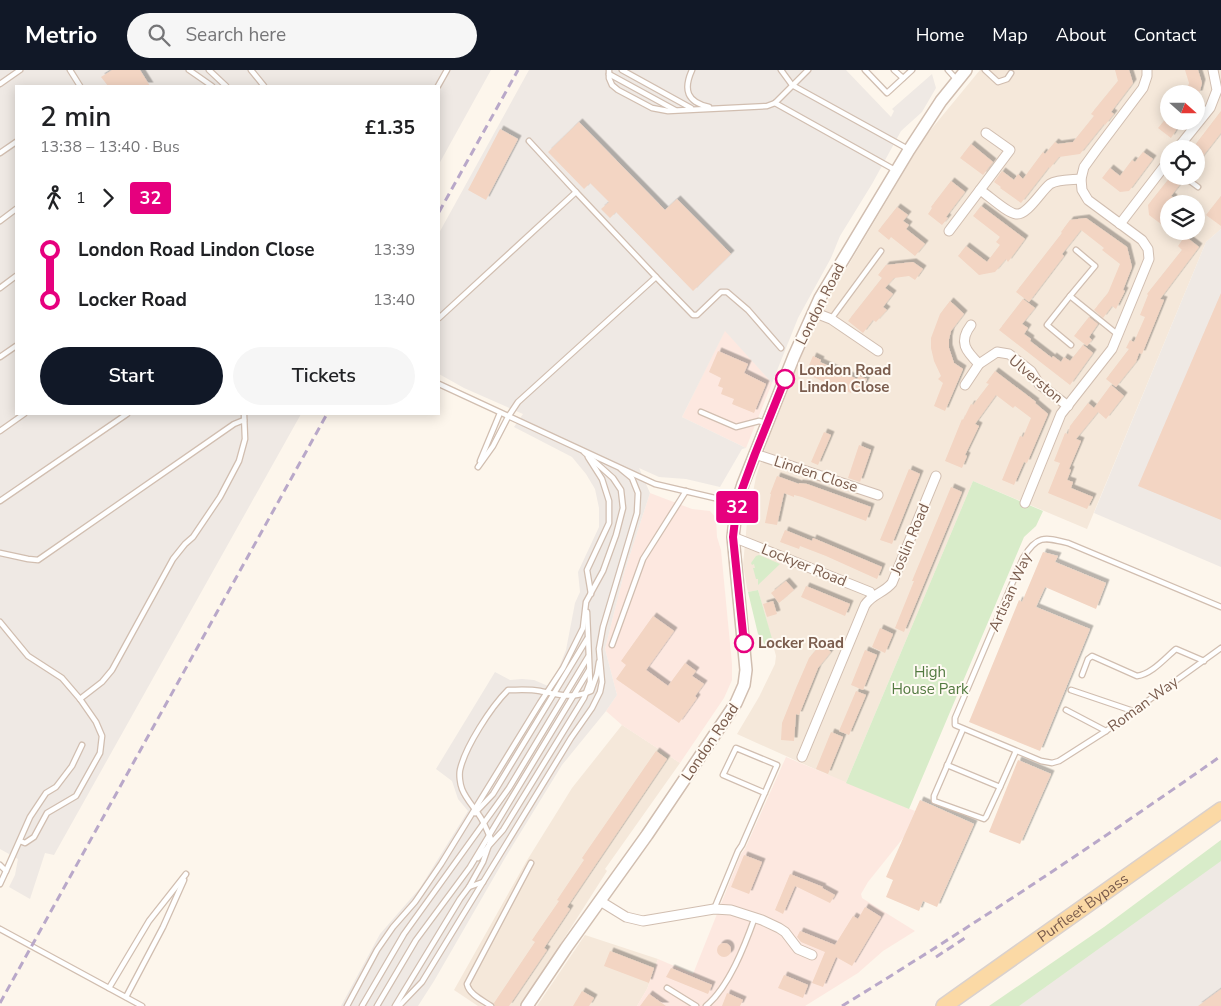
<!DOCTYPE html>
<meta charset="utf-8">
<style>
:root{--surface:#fff;--page:#f6f6f6;--text:#202124;--muted:#757577;--accent:#111827}
body{margin:0;font-family:"Nunito Sans",sans-serif;background:var(--page);color:var(--text);height:100vh;display:flex;flex-direction:column;font-size:19px;white-space:nowrap}
*{box-sizing:border-box;margin:0}
p{font-size:16px;color:var(--muted)}
.icon{flex:none;width:28px;height:28px;fill:none;stroke:currentColor;stroke-width:2;stroke-linecap:round;stroke-linejoin:round}
.map{position:relative;flex:1;overflow:hidden}
.panel{position:absolute;left:15px;top:15px;width:425px;height:330px;display:flex;flex-direction:column;background:var(--surface);border-radius:0px;box-shadow:0 2px 12px #0003}
.panel>*{flex:none}
.badge{padding:0 10px;border-radius:4px;font-size:18px;line-height:32px}
.needle{width:32px;rotate:111deg}
.fabs{position:absolute;left:1160px;top:15px;display:grid;gap:10px}
.fabs a{display:grid;place-items:center;width:45px;height:45px;border-radius:50%;background:var(--surface);box-shadow:0 2px 12px #0003;font-size:25px}
.map>.badge{position:absolute;translate:-50% -50%;box-shadow:0 0 0 2px #fff}
.legs{display:flex;align-items:center;gap:8px;height:55px;padding:0 25px;font-size:16px}
.legs p{margin-inline-start:auto}
.overview{display:flex;align-items:center;justify-content:space-between;height:85px;padding:0 25px}
h1{font-size:28px;font-weight:600;line-height:38px}
.cta{display:flex;gap:10px;margin-top:auto;padding:10px 25px}
.cta a{flex:1;height:58px;border-radius:30px;background:var(--accent);color:#fff;font-size:20px;font-weight:600;line-height:58px;text-align:center}
.cta a+a{background:var(--page);color:var(--text)}
ul{padding:0 25px;list-style:none}
li{display:flex;align-items:center;gap:18px;height:50px;font-size:19px}
li i{display:grid;place-items:center;width:8px;height:100%;margin:0 6px;background:currentColor}
li i::after{content:'';width:12px;height:12px;margin:-6px;border:4px solid;border-radius:50%;background:var(--surface)}
li p{margin-inline-start:auto}
li:first-child i{background:linear-gradient(#0000 50%,currentColor 0)}
li:last-child i{background:linear-gradient(currentColor 50%,#0000 0)}
header{display:flex;align-items:center;gap:30px;box-sizing:border-box;height:70px;padding:0 25px;background:var(--accent);color:#fff}
header strong{font-size:24px}
nav{display:flex;gap:28px;margin-inline-start:auto;font-size:18px}
.search{width:350px;height:45px;background:var(--page);display:flex;align-items:center;gap:12px;box-sizing:border-box;padding:0 18px;border-radius:28px;color:var(--muted);font-size:19px}
.map>svg:first-child{display:block}
.residential{fill:#f5e8da;fill-rule:evenodd}
.commercial{fill:#fde8e0}
.industrial{fill:#efe9e4}
.green{fill:#d8ecc9}
.building{fill:#f3d5c3;filter:url(#shadow)}
.lines{fill:none;stroke-linecap:round;stroke-linejoin:round}
.service-casing{stroke:#d1beb0;stroke-width:7}
.minor-casing{stroke:#d1beb0;stroke-width:11}
.tertiary-casing{stroke:#d1beb0;stroke-width:14}
.primary-casing{stroke:#dad1cd;stroke-width:18}
.service{stroke:#fff;stroke-width:4.5}
.minor{stroke:#fff;stroke-width:9}
.tertiary{stroke:#fff;stroke-width:11}
.primary{stroke:#fbd9a5;stroke-width:15}
.rail{stroke:#b9a8c9;stroke-width:3;stroke-dasharray:8 5;stroke-linecap:butt}
.line-1-casing{stroke:#fff;stroke-width:11}
.line-1{stroke:#e6007e;stroke-width:8}
.stop-1-dot{fill:#fff;stroke:#e6007e;stroke-width:2.5}
.labels{text-anchor:middle;stroke-width:4;stroke-linejoin:round;paint-order:stroke}
.street-label{font-size:15px;fill:#7a5c4d;stroke:#fffaf3}
.stop-label{font-size:15px;font-weight:bold;fill:#7a5c4d;stroke:#fffaf3;text-anchor:start}
.park-label{font-size:15px;fill:#537a41;stroke:#fffaf3}
</style>
<header>
<strong>Metrio</strong>
<div class="search"><svg class="icon" aria-label="search" viewBox="0 0 24 24"><circle cx="10" cy="10" r="6"/><path d="M15 15l6 6"/></svg>Search here</div>
<nav><a>Home</a><a>Map</a><a>About</a><a>Contact</a></nav>
</header>
<div class="map">
<svg width="1221" height="936" viewBox="0 0 1221 936">
<defs>
<filter id="shadow"><feDropShadow dx="3.5" dy="-3.5" stdDeviation="0" flood-color="#0004"/></filter>
</defs>
<rect width="100%" height="100%" fill="#fdf6ec"/>
<g class="residential">
<path d="M980,0H1221V159L1206,172L1087,459L973,411L846,713L737,664L759,627L775,594L776,586L758,520L748,522L747,518L743,495L747,452L756,407L770,363L810,260L924,68ZM1169,24H1196V51H1169ZM1169,79H1196V106H1169ZM1169,134H1196V161H1169Z"/>
<path d="M622,655L680,693L605,799L607,801L521,936H478L454,920L526,792L572,718Z"/>
<path d="M585,865L658,889L647,919L637,936H537Z"/>
</g>
<g class="commercial">
<path d="M725,260L772,313L746,378L682,347Z"/>
<path d="M650,423L692,439L710,441L716,448L717,467L721,480L732,594V610L724,628L680,693L622,655L606,641L617,625L605,579L624,503Z"/>
<path d="M786,687L915,741L904,767L868,812L861,824L862,828L915,861L883,881L858,903L805,936H637L647,919L658,889L693,904L741,784L745,779Z"/>
</g>
<g class="industrial">
<path d="M0,0H491L439,94V16H16V344H301L54,785L45,783L30,829L9,817L15,805L18,789L0,779Z"/>
<path d="M529,0H846L891,47L894,41L892,39L932,4L936,18L922,42L901,61L872,114L840,166L831,188L798,248L772,313L725,261L682,347L746,378L742,379L720,417L686,409L659,407L639,398L650,423L624,503L605,579L617,625L606,641L562,695L505,788L434,911L418,936H341L380,864L420,818L468,741L458,729L452,711L436,699L495,602L510,610L522,609L534,610L548,616L558,600L566,580L575,533L580,522L578,502L599,457V438L595,419L586,404L572,387L514,357L523,344L464,318L439,304V163Z"/>
<path d="M1221,159V497L1094,443L1206,172Z"/>
<path d="M1221,788V936H1008Z"/>
</g>
<g class="green">
<path d="M973,411L1043,441L1036,456L1024,467L909,739L846,713Z"/>
<path d="M759,485L780,494L758,515V509H756L753,498H755L754,494L752,495L751,493L756,486Z"/>
<path d="M758,520L775,579L765,577L762,568L758,564L748,522Z"/>
<path d="M1221,770V791L1019,936H989L1104,857Z"/>
</g>
<g class="building">
<path d="M112,0H140L150,16H108L101,7Z"/>
<path d="M1115,0H1129L1133,13L1111,42L1114,44L1105,55L1104,54L1080,84L1059,87L1050,98L1049,97L1021,133L1000,118L1001,117L994,112L1002,101L1014,110L1018,104L1023,109L1043,82L1045,84L1055,72L1058,74L1073,72L1094,46L1091,44L1118,11Z"/>
<path d="M1185,0H1198L1202,13L1199,24H1186L1189,13Z"/>
<path d="M1221,41V63L1196,95V79H1192Z"/>
<path d="M1164,51H1182L1171,68L1158,58Z"/>
<path d="M579,52L665,140L677,129L731,184L693,221L616,142L610,148L601,139L609,132L590,113L584,119L548,82Z"/>
<path d="M500,59L518,69L486,130L468,120Z"/>
<path d="M971,74L993,92L983,105L960,88Z"/>
<path d="M1143,82L1153,89L1129,121L1120,122L1102,108L1110,98L1120,106L1132,90L1135,92Z"/>
<path d="M1171,106H1175L1182,112L1171,126L1174,128L1165,140L1169,143V160L1149,145L1148,135Z"/>
<path d="M951,111L965,122L946,147L948,148L942,155L928,144L932,138L931,137Z"/>
<path d="M1221,126V156L1206,145Z"/>
<path d="M981,136L1025,169L1008,192L1006,189L995,202L979,205L958,186L966,176L987,192L1000,175L996,172L1000,167L973,146Z"/>
<path d="M897,137L908,145L903,151L909,155L906,159L925,174L915,186L891,167L889,170L878,161Z"/>
<path d="M1086,148L1127,177L1132,197L1123,220L1125,221L1116,239L1112,236L1103,248L1094,240L1108,223L1120,194L1102,180L1104,178L1081,160L1062,184L1064,186L1029,232L1016,222L1062,163L1061,162L1070,150Z"/>
<path d="M1185,166L1199,177L1160,229L1164,230L1142,284L1139,283L1136,292L1116,317L1106,309L1129,279L1126,278L1130,270L1134,272L1145,247L1140,245L1148,225L1147,224L1182,180L1178,176Z"/>
<path d="M913,192L923,199L915,210L909,206L894,208L885,218L893,224L883,237L887,240L876,252L873,250L863,263L848,251L882,208L878,205L886,195Z"/>
<path d="M1221,223V450L1138,416Z"/>
<path d="M1023,229L1035,238L1022,254L1028,258L1024,264L1031,269L1030,271L1052,288L1053,286L1061,292L1064,287L1070,291L1083,275L1093,283L1070,315L999,260Z"/>
<path d="M950,231L964,244L951,261L949,269V278L954,293L963,299L945,341L934,336L943,313L938,309L941,306L934,291L931,278V268L940,244Z"/>
<path d="M1089,247L1098,254L1089,267L1092,270L1087,276L1074,266Z"/>
<path d="M718,281L748,294L744,303L766,314L754,343L732,334L734,329L721,324L723,318L718,316L721,308L709,302Z"/>
<path d="M813,286L821,290L820,292L857,309L859,306L867,309L860,324L852,320L851,323L813,307L815,304L807,300Z"/>
<path d="M995,301L1036,332L1035,333L1048,344L1027,393L1024,392L1014,415L1002,410L1020,366L1023,367L1031,348L1015,336L1013,338L996,325L975,354L979,356L965,385L967,386L962,398L945,391L962,349L963,350L971,334L973,335L989,314L986,313Z"/>
<path d="M1111,315L1124,326L1106,349L1098,342L1076,369L1081,371L1069,399L1071,400L1067,410L1073,412L1071,418L1093,427L1087,439L1048,423L1060,393L1054,391L1065,363L1068,364L1070,356L1088,333L1094,338Z"/>
<path d="M824,362L831,365L818,395L811,392Z"/>
<path d="M859,375L871,380L860,412L848,408Z"/>
<path d="M909,399L920,404L892,474L880,470Z"/>
<path d="M777,406L799,414V413L807,414L871,437L866,451L802,427L794,425V427L784,423L777,455L765,453L771,424H770Z"/>
<path d="M951,417L962,422L904,562L895,558L914,511H912Z"/>
<path d="M785,460L812,471L813,468L882,497L877,509L826,486L800,476L799,479L780,472Z"/>
<path d="M1043,482L1058,486L1055,492L1106,513L1096,539L1045,517L1036,537L1090,559L1040,681L969,652L1019,530L1022,532Z"/>
<path d="M786,511L794,520L779,533L771,523Z"/>
<path d="M806,516L850,534L845,546L801,527Z"/>
<path d="M773,531L777,544L767,547L763,534Z"/>
<path d="M653,546L674,561L646,600L668,616L685,593L696,601L692,606L704,614L695,626L697,628L679,653L616,609L626,595L621,591Z"/>
<path d="M880,558L893,564L885,583L872,577Z"/>
<path d="M821,574L831,582L818,598L799,645L796,644L794,671L781,670L782,653L796,618L809,588Z"/>
<path d="M865,580L877,585L863,620L851,615Z"/>
<path d="M856,621L866,625L849,665L839,661Z"/>
<path d="M831,662L843,667L828,704L816,699Z"/>
<path d="M656,681L667,689L567,837L570,839L544,878L547,880L509,936H495L494,933L535,872L532,870L559,831L557,830L584,790L582,788Z"/>
<path d="M1018,690L1051,704L1020,774L989,762Z"/>
<path d="M920,730L974,754L937,837L923,831L919,841L886,827L893,810L886,807Z"/>
<path d="M744,785L762,792L749,824L731,817Z"/>
<path d="M790,804L823,817L822,818L835,825L830,833L795,816L783,844L775,840Z"/>
<path d="M865,837L881,847L852,896L836,887L823,917L812,913L825,882L801,872L797,867L800,861L835,875L853,846L858,849Z"/>
<circle cx="724" cy="880" r="7"/>
<path d="M610,881L654,898L649,913L604,896Z"/>
<path d="M671,898L712,915L708,924L666,907Z"/>
<path d="M784,905L808,915L803,928L778,918Z"/>
<path d="M1221,919V936H1198Z"/>
<path d="M582,921L594,928L589,936H573Z"/>
<path d="M727,923L743,930L740,936H722Z"/>
<path d="M649,924L666,936H640Z"/>
</g>
<g class="lines">
<defs>
<g id="service">
<path d="M70,0L80,16"/>
<path d="M189,0L212,16"/>
<path d="M209,0L226,16"/>
<path d="M251,0L264,16"/>
<path d="M609,0V8L612,15L618,20L652,38L668,41L767,36L775,33L808,0"/>
<path d="M622,0L691,38"/>
<path d="M692,0C683,20 687,32 709,37"/>
<path d="M781,0L792,15L908,79"/>
<path d="M865,0L887,23L912,0"/>
<path d="M894,0L903,8"/>
<path d="M948,0L957,10"/>
<path d="M985,0L998,12L1007,9L1011,3"/>
<path d="M609,4L675,40"/>
<path d="M0,14L20,0"/>
<path d="M438,16L447,0"/>
<path d="M775,33L895,100"/>
<path d="M529,71L576,122"/>
<path d="M0,83L16,72"/>
<path d="M1183,106L1198,117"/>
<path d="M0,151L16,139"/>
<path d="M656,207L693,245H697L721,222H727L748,240L781,278"/>
<path d="M0,218L16,206"/>
<path d="M1070,226L1095,196L1076,180"/>
<path d="M439,248L576,122L656,207L518,332L508,347L493,376L478,397"/>
<path d="M831,249L881,181"/>
<path d="M1071,275L1047,255L1070,226L1117,264"/>
<path d="M0,287L16,276"/>
<path d="M439,314L655,414L736,433"/>
<path d="M701,342L736,357L759,351L766,353"/>
<path d="M0,361L24,344"/>
<path d="M588,387L602,409L609,431V453L587,500L591,524"/>
<path d="M480,391L500,343"/>
<path d="M0,431L127,344"/>
<path d="M0,483L28,489L38,490L234,354L244,350"/>
<path d="M1221,537L1068,473C1044,467 1037,465 1023,488L955,648V655L1041,691L1052,693L1059,691L1106,661L1221,578"/>
<path d="M0,552L28,586L62,608L80,629L96,652L102,666L100,683L76,726L47,743L34,767L25,773L20,771"/>
<path d="M612,575L643,489L686,421"/>
<path d="M1082,605L1088,589L1092,586L1137,606C1152,604 1165,588 1176,579L1204,591"/>
<path d="M1071,620L1133,641"/>
<path d="M80,629L102,612L112,600L173,489L185,474L193,467L220,427L239,391L245,369L244,344"/>
<path d="M1066,640L1106,661"/>
<path d="M963,659L934,726V731L984,749L986,747L1000,717"/>
<path d="M947,695L1000,717L1016,681"/>
<path d="M475,743L493,724L587,569"/>
<path d="M478,788L503,760L584,628L590,612L587,542"/>
<path d="M0,795L6,801L0,814"/>
<path d="M6,801L30,747L46,723L56,717L72,696L82,675"/>
<path d="M469,817L483,792L491,769C487,761 484,752 479,745C473,736 466,729 462,719C460,714 459,705 460,700C465,677 491,637 508,620C518,620 529,619 540,621C559,625 573,629 591,621L597,604L599,592"/>
<path d="M714,839L738,781L742,775L777,695L736,678L723,705L765,723"/>
<path d="M0,859L142,936"/>
<path d="M109,918L149,851L186,804"/>
<path d="M667,918L696,936"/>
<path d="M126,927L163,857L184,810"/>
<path d="M347,936L377,880L393,857L415,832L441,794L540,633L563,598L583,558L586,532L603,501L616,465L623,438L621,420L613,408L584,382"/>
<path d="M362,936L404,864L509,718L588,587"/>
<path d="M377,936L416,870L470,797L589,600"/>
<path d="M395,936L460,829L469,817L483,812"/>
<path d="M399,936L422,912L571,668L592,638L600,622L602,612L599,579L603,557L637,443L638,423L632,408L621,399"/>
<path d="M491,936C482,930 469,924 467,914L531,793"/>
<path d="M706,936C729,917 745,875 755,847"/>
</g>
<g id="minor">
<path d="M1177,79L1210,38L1217,20L1213,0"/>
<path d="M980,120C988,125 1007,143 1016,144C1027,146 1041,121 1050,114C1058,109 1072,110 1081,109"/>
<path d="M1120,154L1169,90"/>
<path d="M949,161L1010,80L986,63"/>
<path d="M813,242L831,249L878,281"/>
<path d="M971,255C958,272 966,281 979,294"/>
<path d="M965,315L979,294L997,282L1009,284L1031,301L1039,314L1068,336"/>
<path d="M755,384L878,425"/>
<path d="M1025,433L1061,344L1112,279L1149,189L1148,179L1142,170L1088,130L1082,120L1081,109L1084,97L1097,79L1143,18L1147,6V0"/>
<path d="M733,467L870,522L872,526"/>
<path d="M802,687L865,535C872,524 884,523 892,513L936,406"/>
<path d="M600,831L626,847L643,851L714,839L731,840L762,850L779,858L785,862L798,879L812,885"/>
</g>
<path id="tertiary" d="M527,936L566,878L647,765L736,633L744,615L746,600L733,467L737,433L743,414L794,286L820,228L909,80L941,31L966,0"/>
<g id="primary">
<path id="s1" d="M944,936L1221,740"/>
</g>
</defs>
<use href="#service" class="service-casing"/>
<use href="#minor" class="minor-casing"/>
<use href="#tertiary" class="tertiary-casing"/>
<use href="#primary" class="primary-casing"/>
<use href="#service" class="service"/>
<use href="#minor" class="minor"/>
<use href="#tertiary" class="tertiary"/>
<use href="#primary" class="primary"/>
<g class="rail">
<path d="M439,142L518,0"/>
<path d="M936,887L965,868"/>
<path d="M0,933L327,344"/>
<path d="M842,936C971,857 1097,773 1221,686"/>
</g>
</g>
<g class="lines">
<defs>
<path id="line-1" d="M744,573L733,467L737,433L755,384L785,309"/>
</defs>
<use href="#line-1" class="line-1-casing"/>
<use href="#line-1" class="line-1"/>
</g>
<g class="stop-1-dot">
<circle cx="785" cy="309" r="9"/>
<circle cx="744" cy="573" r="9"/>
</g>
<g class="labels">
<g class="street-label">
<text transform="translate(820 234) rotate(-63)" y="5">London Road</text>
<text transform="translate(1036 309) rotate(40)" y="5">Ulverston</text>
<text transform="translate(816 404) rotate(18)" y="5">Linden Close</text>
<text transform="translate(910 469) rotate(-67)" y="5">Joslin Road</text>
<text transform="translate(804 495) rotate(22)" y="5">Lockyer Road</text>
<text transform="translate(1010 522) rotate(-66)" y="5">Artisan Way</text>
<text transform="translate(1143 634) rotate(-36)" y="5">Roman Way</text>
<text transform="translate(710 672) rotate(-56)" y="5">London Road</text>
<text dy="5" stroke="none"><textPath href="#s1" startOffset="170">Purfleet Bypass</textPath></text>
</g>
<g class="stop-label">
<text x="799" y="305">London Road<tspan x="799" dy="17">Lindon Close</tspan></text>
<text x="758" y="578">Locker Road</text>
</g>
<g class="park-label">
<text x="930" y="607">High<tspan x="930" dy="17">House Park</tspan></text>
</g>
</g>
</svg>
<div class="fabs">
<a><svg class="needle" viewBox="-14 -14 28 28"><path d="M0-13l5 13h-10z" fill="#e53935"/><path d="M0 13l5-13h-10z" fill="#757577"/></svg></a>
<a><svg class="icon" aria-label="locate" viewBox="0 0 24 24"><circle cx="12" cy="12" r="6"/><path d="M12 2v4M12 18v4M2 12h4M18 12h4"/></svg></a>
<a><svg class="icon" aria-label="layers" viewBox="0 0 24 24"><path d="M12 4l9 5-9 5-9-5zM3 14l9 5 9-5"/></svg></a>
</div>
<b class="badge" style="left:737px;top:437px;background:#e6007e;color:#fff">32</b>
<section class="panel">
<div class="overview"><div><h1>2 min</h1><p>13:38 – 13:40 · Bus</p></div><b>£1.35</b></div>
<div class="legs"><svg class="icon" aria-label="walk" viewBox="0 0 24 24"><circle cx="13" cy="4" r="2"/><path d="M13 8l-2 6 4 7M11 14l-3 7M7 12l3-4h3l4 4"/></svg>1<svg class="icon" aria-label="forward" viewBox="0 0 24 24"><path d="M9 5l7 7-7 7"/></svg><b class="badge" style="background:#e6007e;color:#fff">32</b></div>
<ul>
<li><i style="color:#e6007e"></i><b>London Road Lindon Close</b><p>13:39</p></li>
<li><i style="color:#e6007e"></i><b>Locker Road</b><p>13:40</p></li>
</ul>
<div class="cta"><a>Start</a><a>Tickets</a></div>
</section>
</div>
